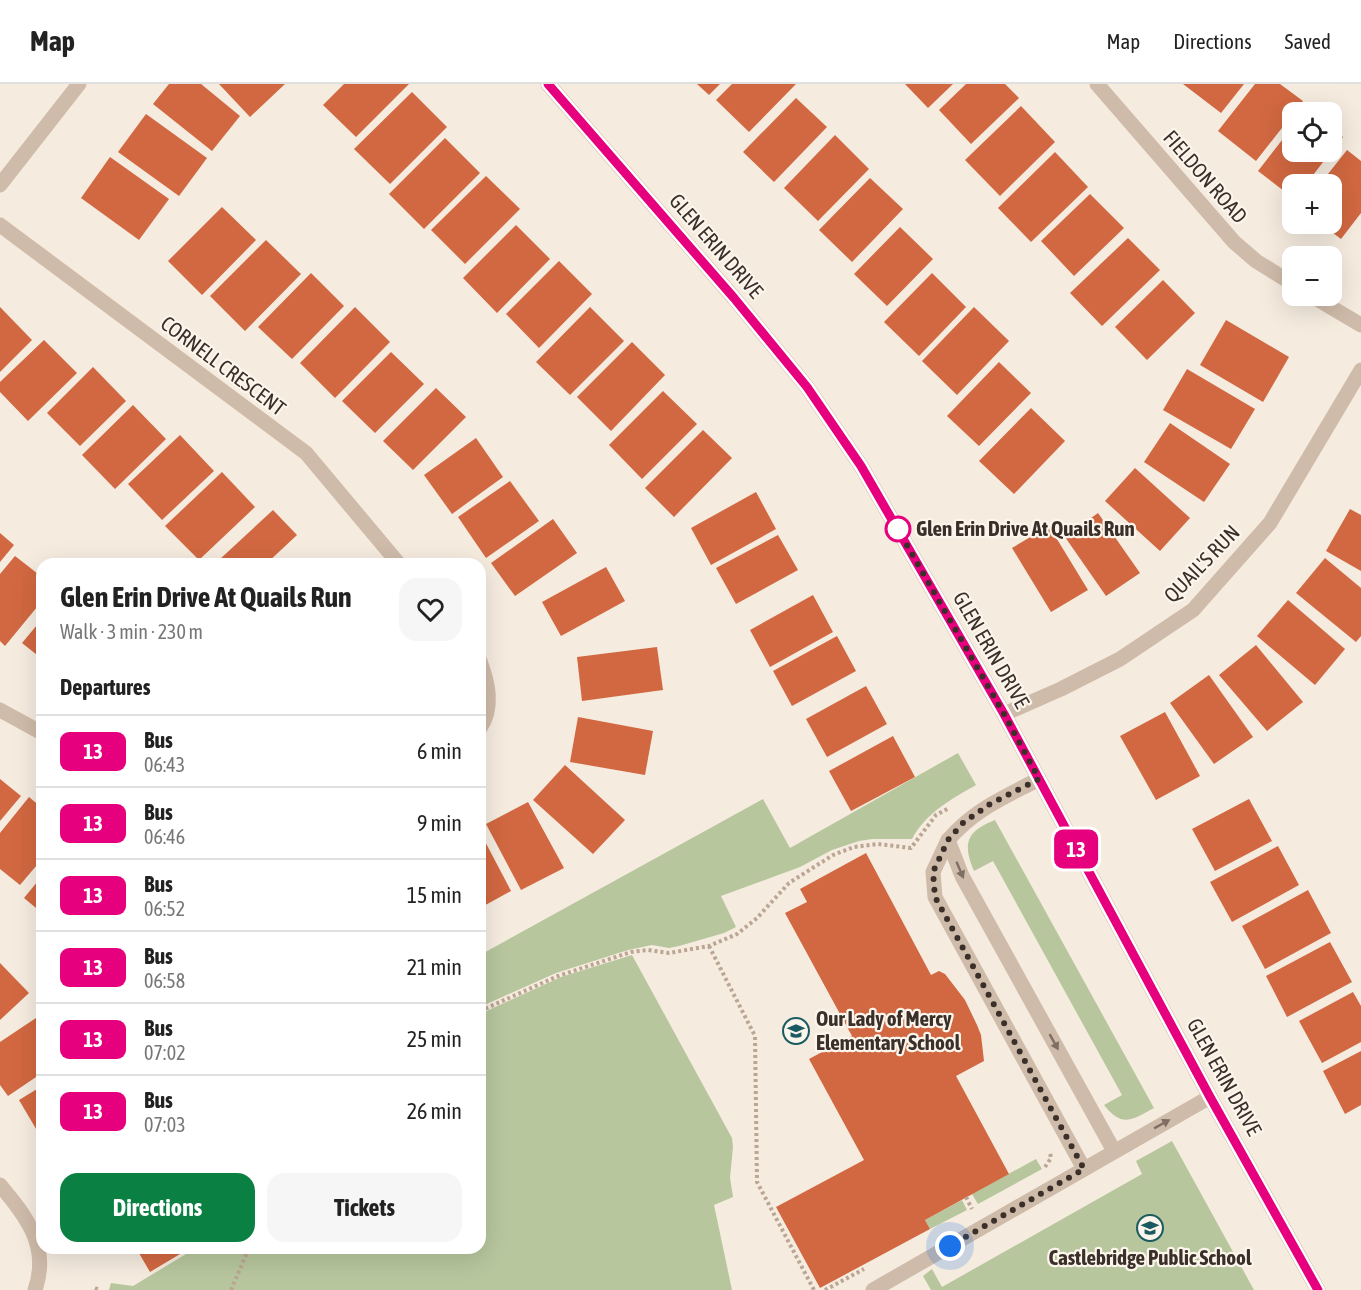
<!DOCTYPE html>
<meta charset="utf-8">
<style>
:root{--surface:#fff;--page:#f6f6f6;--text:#222;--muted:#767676;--line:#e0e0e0;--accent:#0b8043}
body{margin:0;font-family:"Asap Condensed",sans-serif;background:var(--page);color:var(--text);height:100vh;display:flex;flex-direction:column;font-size:22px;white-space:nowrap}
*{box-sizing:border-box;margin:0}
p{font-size:20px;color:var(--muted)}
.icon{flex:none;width:33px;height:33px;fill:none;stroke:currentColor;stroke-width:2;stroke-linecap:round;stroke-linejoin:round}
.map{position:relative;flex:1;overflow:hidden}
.details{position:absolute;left:36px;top:474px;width:450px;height:696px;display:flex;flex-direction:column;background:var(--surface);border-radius:18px;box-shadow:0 6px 24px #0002}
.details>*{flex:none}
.badge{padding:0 12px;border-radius:9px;font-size:21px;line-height:39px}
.tools{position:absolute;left:1282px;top:18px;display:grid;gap:12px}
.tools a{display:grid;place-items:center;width:60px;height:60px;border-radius:12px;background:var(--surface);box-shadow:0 6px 24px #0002;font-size:30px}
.you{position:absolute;width:30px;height:30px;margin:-15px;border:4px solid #fff;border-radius:50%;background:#1a73e8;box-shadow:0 0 0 9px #1a73e833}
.map>.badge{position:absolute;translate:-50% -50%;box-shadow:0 0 0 3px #fff}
h2{padding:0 24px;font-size:22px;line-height:54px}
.round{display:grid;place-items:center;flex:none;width:63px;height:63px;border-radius:18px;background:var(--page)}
.overview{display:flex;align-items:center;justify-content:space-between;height:102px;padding:0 24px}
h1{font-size:28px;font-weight:700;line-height:45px}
.cta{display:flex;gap:12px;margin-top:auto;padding:12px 24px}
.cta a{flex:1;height:69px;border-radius:18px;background:var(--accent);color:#fff;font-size:24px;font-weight:700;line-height:69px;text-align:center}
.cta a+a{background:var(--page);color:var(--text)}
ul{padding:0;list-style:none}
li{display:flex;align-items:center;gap:18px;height:72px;padding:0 24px;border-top:2px solid var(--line)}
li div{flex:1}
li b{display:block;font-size:22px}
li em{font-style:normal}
li .badge{min-width:66px;font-weight:700;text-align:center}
header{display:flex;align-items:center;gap:36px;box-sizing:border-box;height:84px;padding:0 30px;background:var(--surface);border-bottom:2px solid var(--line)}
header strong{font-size:28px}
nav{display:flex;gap:33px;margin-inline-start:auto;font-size:21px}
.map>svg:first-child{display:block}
.green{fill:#b7c69d}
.building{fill:#d16841}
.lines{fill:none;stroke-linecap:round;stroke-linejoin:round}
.path{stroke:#bba593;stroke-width:4;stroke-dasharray:3 3;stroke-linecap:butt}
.minor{stroke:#cfbba9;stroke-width:15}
.oneway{fill:#7e6e63}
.line-casing{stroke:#fff;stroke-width:14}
.line{stroke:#e6007e;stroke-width:9}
.walk{stroke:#3b2f29;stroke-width:6;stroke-dasharray:0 10.8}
.stop-dot{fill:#fff;stroke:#e6007e;stroke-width:3}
.labels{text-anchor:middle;stroke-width:4.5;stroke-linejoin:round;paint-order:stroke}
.street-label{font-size:21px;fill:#3b2f29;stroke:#fcf5ec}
.stop-label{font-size:21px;font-weight:bold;fill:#3b2f29;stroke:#fcf5ec;text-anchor:start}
.poi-label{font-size:21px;font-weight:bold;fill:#3b2f29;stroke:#fcf5ec;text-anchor:start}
</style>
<header>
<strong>Map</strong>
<nav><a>Map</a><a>Directions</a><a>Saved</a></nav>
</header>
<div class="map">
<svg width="1361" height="1206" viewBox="0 0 1361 1206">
<rect width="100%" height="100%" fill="#f5ebdf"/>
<g class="green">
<path d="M958,669L976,701C951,715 926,729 912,755H872L859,757L832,766L800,783L721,812L736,843L724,849L679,862L669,864L652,861L628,866L556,889L480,923V871L763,715L790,764Z"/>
<path d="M995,736L1154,1024C1132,1036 1122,1044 1104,1021L1122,1011L993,777L974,787C962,759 967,747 995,736Z"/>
<path d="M632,871L732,1054L733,1063L730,1094L733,1113L714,1121L732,1206H109L111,1199L133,1202L196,1164H480V930L561,893Z"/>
<path d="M1172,1057L1254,1206H931L923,1192L932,1185L942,1203L1142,1090L1136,1077Z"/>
<path d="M1036,1075L1042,1085L978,1120L972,1110Z"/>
<path d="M962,1116L967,1126L930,1145L925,1136Z"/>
</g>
<g class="building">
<path d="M169,0H201L240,32L212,67L153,20Z"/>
<path d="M219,0H285L250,33Z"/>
<path d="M344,0H409L356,53L323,21Z"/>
<path d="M697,0H720L709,11Z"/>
<path d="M732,0H796L749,48L716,16Z"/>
<path d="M905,0H953L928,24Z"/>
<path d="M966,0H1005L1019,14L971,60L939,26Z"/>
<path d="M1183,0H1244L1221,29Z"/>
<path d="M1255,0H1280L1303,17L1256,77L1218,47Z"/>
<path d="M412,8L447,43L390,100L354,65Z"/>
<path d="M796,14L827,43L774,98L743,68Z"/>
<path d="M1021,22L1055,58L1000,112L965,76Z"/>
<path d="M146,30L207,74L179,112L118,68Z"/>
<path d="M1293,42V68H1331L1306,100H1293V114L1258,87Z"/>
<path d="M1332,45L1343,53L1332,67Z"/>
<path d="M835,51L869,85L818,137L784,104Z"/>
<path d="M445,54L480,89L424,145L389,110Z"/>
<path d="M1347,66L1361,77V129L1341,155L1321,140H1332V100H1320Z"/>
<path d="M1055,68L1088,103L1031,158L998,124Z"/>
<path d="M110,73L169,115L139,156L81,114Z"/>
<path d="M486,92L520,125L465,180L431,146Z"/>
<path d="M870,94L903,125L852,178L819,146Z"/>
<path d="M1090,110L1124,144L1074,192L1041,157Z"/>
<path d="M222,123L256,156L202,211L168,177Z"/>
<path d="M516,141L550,175L497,229L463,194Z"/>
<path d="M900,143L933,175L887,222L854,190Z"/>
<path d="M1128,154L1160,186L1102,242L1070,209Z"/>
<path d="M266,156L301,190L245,247L210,212Z"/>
<path d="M559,177L592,210L539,264L506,230Z"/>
<path d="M311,189L344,222L292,275L258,243Z"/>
<path d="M932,189L966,223L919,272L884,238Z"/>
<path d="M1163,196L1195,229L1147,276L1115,243Z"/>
<path d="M0,223L32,256L0,288Z"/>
<path d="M355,223L390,258L335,314L300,279Z"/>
<path d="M590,223L624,257L570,311L536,278Z"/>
<path d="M974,223L1009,257L957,311L922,277Z"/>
<path d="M1226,236L1289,273L1263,318L1200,281Z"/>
<path d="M44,256L77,289L28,337L0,308V298Z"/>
<path d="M632,258L665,291L611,347L577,313Z"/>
<path d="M391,268L424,300L375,349L342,317Z"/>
<path d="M999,278L1031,309L979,362L947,332Z"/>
<path d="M93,283L126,317L80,362L47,329Z"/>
<path d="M1187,285L1255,325L1231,365L1163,326Z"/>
<path d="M436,304L466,333L413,386L383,357Z"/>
<path d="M663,307L697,340L642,395L609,361Z"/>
<path d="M133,321L166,355L115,405L82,371Z"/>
<path d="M1031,324L1065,357L1014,410L979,377Z"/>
<path d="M1170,339L1230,380L1204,418L1144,378Z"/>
<path d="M703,346L732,374L674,433L645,404Z"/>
<path d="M180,351L214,387L162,436L128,400Z"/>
<path d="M476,354L503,393L452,430L424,391Z"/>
<path d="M1135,384L1190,434L1160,467L1105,417Z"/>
<path d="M222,388L255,423L199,476L165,442Z"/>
<path d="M510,397L539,437L486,474L458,433Z"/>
<path d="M756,408L776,445L711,481L691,444Z"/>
<path d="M1350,425L1361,431V487L1326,467Z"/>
<path d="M273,426L297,451L266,480H223L219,476Z"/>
<path d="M1098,429L1140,489L1106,512L1065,453Z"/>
<path d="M553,435L577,469L515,512L491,479Z"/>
<path d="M1049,442L1088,506L1051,528L1012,464Z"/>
<path d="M0,449L14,461L0,478Z"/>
<path d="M778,451L798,486L736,520L716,484Z"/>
<path d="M15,472L42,493V517L5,562L0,557V490Z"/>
<path d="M1325,474L1361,504V552L1356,558L1296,509Z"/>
<path d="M606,483L625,517L561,552L542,518Z"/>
<path d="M813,511L833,548L770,583L750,546Z"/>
<path d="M1288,516L1345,565L1315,601L1257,552Z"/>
<path d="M42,535V575L22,559Z"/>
<path d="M837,552L856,587L792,622L773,587Z"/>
<path d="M1256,561L1303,618L1267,647L1219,591Z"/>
<path d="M657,563L663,606L582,617L577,573Z"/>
<path d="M1209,591L1253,653L1214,680L1170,619Z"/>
<path d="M866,602L887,640L827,673L806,635Z"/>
<path d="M1165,628L1200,692L1156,716L1120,652Z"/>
<path d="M578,633L653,647L645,691L570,678Z"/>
<path d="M893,652L915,693L851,727L829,687Z"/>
<path d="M565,681L625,736L593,770L533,716Z"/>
<path d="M0,695L21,712L0,737Z"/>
<path d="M29,713L42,724V775L20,801L0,785V749Z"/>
<path d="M1249,715L1272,757L1215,787L1192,745Z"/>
<path d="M528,718L564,784L521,806L486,740Z"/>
<path d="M480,748L511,807L480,824Z"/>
<path d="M1278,762L1299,801L1232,838L1210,798Z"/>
<path d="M866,769L931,891L939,887L945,890L965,916L977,941L981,951L984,977L956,992L1009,1090L925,1136L930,1145L820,1204L776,1123L864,1076L809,975L852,952L785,829L807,818L800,805Z"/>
<path d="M42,792V829L24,814Z"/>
<path d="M1308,806L1331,849L1265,885L1242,842Z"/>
<path d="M1330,858L1352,898L1287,933L1266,892Z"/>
<path d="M0,879L29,909L0,936Z"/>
<path d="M1353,908L1361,922V958L1322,979L1299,937Z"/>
<path d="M42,930V989L8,1012L0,1001V958Z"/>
<path d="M1361,967V1021L1345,1030L1323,987Z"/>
<path d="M42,1002V1055L19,1016Z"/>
<path d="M136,1164H190L150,1188Z"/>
</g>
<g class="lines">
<g class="path">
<path d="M709,862L755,952L757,1098L814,1206"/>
<path d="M480,927L558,892L631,868L648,866L669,869L709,862L737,850L757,834L789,799L833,771L854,763L878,760L911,764L936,731L949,724"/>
<path d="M1045,1083L1051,1074L1050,1068"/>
<path d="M966,1113L972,1125"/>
<path d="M95,1204L100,1206"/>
<path d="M231,1206L249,1164"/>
<path d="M825,1206L864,1185"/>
</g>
<g class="minor">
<path d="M548,0L734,214L807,303L861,382L1004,630L1210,1013L1318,1206"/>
<path d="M1097,0L1234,158L1256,177L1293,200"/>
<path d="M0,101L79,0"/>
<path d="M0,141L306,369L399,480"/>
<path d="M1312,212L1361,241"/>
<path d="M480,577C488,599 494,623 480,644"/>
<path d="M0,626L42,649"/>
<path d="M1004,630L1061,605L1120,575L1193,526L1270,439L1361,286"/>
<path d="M1039,695C1003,714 975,725 948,756L962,792L1114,1067"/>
<path d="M948,756L933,788L935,813L1084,1085"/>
<path d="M0,1101C27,1133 50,1163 35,1206"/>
<path d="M873,1206L1210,1013"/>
</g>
</g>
<defs><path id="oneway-solid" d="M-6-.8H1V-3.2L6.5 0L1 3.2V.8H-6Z" transform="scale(1.5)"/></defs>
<g class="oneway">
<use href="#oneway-solid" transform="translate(960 786) rotate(67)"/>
<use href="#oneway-solid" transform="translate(1054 958) rotate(61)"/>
<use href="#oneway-solid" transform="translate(1162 1040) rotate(-29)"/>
</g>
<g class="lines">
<defs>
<path id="line" d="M548,0L734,214L807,303L861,382L1004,630L1210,1013L1318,1206"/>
</defs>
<use href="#line" class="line-casing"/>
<use href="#line" class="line"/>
<path class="walk" d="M898,445L897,444L1004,630L1039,695L990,720L963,739L948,756L933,788L935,813L1084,1085L950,1162"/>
</g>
<defs>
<symbol id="school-ring" viewBox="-11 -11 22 22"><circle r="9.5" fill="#fcf5ec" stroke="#1a5b61" stroke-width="1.5"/><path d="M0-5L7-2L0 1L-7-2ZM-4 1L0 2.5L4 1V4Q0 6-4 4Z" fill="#1a5b61"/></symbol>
</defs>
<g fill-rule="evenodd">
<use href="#school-ring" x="781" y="932" width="30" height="30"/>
<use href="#school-ring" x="1135" y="1129" width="30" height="30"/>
</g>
<circle class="stop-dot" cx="898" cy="445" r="12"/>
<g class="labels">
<g class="street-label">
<text transform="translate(1205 93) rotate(49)" y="7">FIELDON ROAD</text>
<text transform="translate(716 162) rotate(49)" y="7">GLEN ERIN DRIVE</text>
<text transform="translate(223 282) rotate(37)" y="7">CORNELL CRESCENT</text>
<text transform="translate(1202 480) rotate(-46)" y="7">QUAIL'S RUN</text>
<text transform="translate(991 566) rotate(60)" y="7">GLEN ERIN DRIVE</text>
<text transform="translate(1224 993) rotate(61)" y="7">GLEN ERIN DRIVE</text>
</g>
<g class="stop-label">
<text x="916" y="452">Glen Erin Drive At Quails Run</text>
</g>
<g class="poi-label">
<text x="816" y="942">Our Lady of Mercy<tspan x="816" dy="24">Elementary School</tspan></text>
<text x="1150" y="1181" text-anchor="middle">Castlebridge Public School</text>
</g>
</g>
</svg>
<div class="tools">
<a><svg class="icon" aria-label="locate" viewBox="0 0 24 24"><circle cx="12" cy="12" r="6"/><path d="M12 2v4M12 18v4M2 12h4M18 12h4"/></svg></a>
<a>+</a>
<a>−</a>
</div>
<div class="you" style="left:950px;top:1162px"></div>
<b class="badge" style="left:1076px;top:765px;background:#e6007e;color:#fff">13</b>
<section class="details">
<div class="overview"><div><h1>Glen Erin Drive At Quails Run</h1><p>Walk · 3 min · 230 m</p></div><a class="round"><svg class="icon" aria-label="heart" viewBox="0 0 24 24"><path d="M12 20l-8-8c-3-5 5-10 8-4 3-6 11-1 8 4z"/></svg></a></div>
<h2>Departures</h2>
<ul>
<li><span class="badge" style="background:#e6007e;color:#fff">13</span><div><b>Bus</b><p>06:43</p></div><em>6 min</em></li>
<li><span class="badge" style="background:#e6007e;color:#fff">13</span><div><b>Bus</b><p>06:46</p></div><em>9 min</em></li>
<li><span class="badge" style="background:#e6007e;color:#fff">13</span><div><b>Bus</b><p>06:52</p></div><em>15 min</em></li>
<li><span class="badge" style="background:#e6007e;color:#fff">13</span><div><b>Bus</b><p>06:58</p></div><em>21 min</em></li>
<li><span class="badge" style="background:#e6007e;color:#fff">13</span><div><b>Bus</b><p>07:02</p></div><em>25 min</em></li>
<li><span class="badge" style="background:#e6007e;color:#fff">13</span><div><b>Bus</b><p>07:03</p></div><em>26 min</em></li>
</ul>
<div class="cta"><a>Directions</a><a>Tickets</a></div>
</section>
</div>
